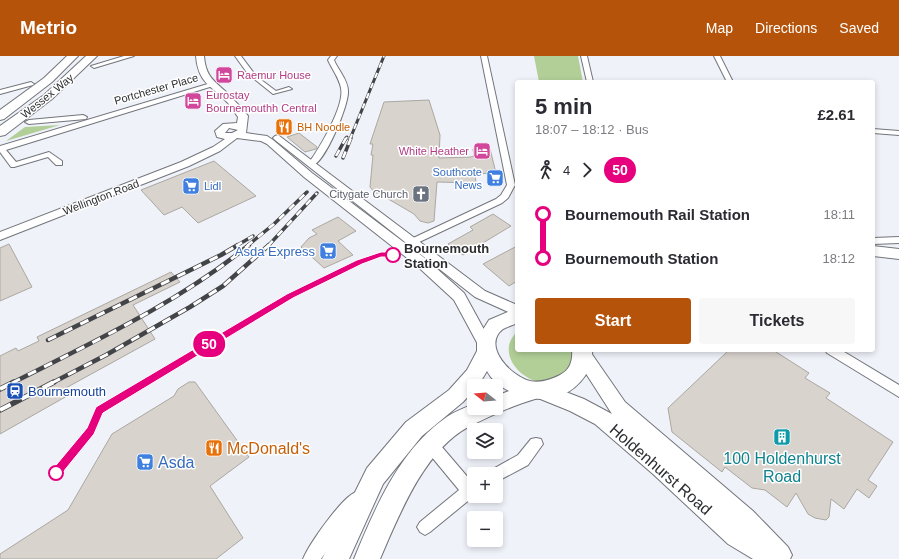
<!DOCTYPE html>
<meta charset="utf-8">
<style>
:root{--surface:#fff;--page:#f7f7f7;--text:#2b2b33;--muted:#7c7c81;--accent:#b45309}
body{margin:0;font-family:Arial,sans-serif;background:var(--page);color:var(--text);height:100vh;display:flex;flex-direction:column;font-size:15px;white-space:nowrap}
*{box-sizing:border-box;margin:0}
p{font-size:13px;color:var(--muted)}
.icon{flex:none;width:22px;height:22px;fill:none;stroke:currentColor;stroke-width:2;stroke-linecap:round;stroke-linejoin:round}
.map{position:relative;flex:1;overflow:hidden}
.side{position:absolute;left:515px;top:24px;width:360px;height:272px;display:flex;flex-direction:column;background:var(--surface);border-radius:4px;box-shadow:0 2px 6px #0003}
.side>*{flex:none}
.badge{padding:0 8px;border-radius:13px;font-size:14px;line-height:26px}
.needle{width:26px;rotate:287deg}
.fabs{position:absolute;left:467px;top:323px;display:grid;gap:8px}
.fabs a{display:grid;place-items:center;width:36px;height:36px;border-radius:4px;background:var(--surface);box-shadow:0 2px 6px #0003;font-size:20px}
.map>.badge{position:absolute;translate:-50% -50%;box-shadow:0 0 0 2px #fff}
.legs{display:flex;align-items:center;gap:6px;height:44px;padding:0 20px;font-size:13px}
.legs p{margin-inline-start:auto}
.headline{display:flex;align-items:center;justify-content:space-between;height:68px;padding:0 20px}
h1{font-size:22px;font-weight:600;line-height:30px}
.primary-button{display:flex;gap:8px;margin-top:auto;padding:8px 20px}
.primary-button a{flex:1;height:46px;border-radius:4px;background:var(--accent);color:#fff;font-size:16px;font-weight:600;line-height:46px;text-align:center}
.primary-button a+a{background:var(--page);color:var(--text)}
ul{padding:0 20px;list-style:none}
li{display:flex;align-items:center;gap:14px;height:44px;font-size:15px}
li i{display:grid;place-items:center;width:6px;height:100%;margin:0 5px;background:currentColor}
li i::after{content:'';width:10px;height:10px;margin:-5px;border:3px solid;border-radius:50%;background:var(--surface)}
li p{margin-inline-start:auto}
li:first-child i{background:linear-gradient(#0000 50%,currentColor 0)}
li:last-child i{background:linear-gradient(currentColor 50%,#0000 0)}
header{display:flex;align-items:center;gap:24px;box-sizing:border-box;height:56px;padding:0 20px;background:var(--accent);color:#fff}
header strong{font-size:19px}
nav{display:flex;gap:22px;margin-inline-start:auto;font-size:14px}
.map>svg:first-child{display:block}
.green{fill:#b2cf98}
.building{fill:#d8d3cd;stroke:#aba7a1}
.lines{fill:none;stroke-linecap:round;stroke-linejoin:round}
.minor-casing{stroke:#72757b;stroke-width:2}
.tertiary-casing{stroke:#72757b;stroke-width:2}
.secondary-casing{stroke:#72757b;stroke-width:2}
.primary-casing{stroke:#72757b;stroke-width:2}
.trunk-casing{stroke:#72757b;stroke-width:2}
.minor{fill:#fff;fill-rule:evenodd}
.tertiary{fill:#fff;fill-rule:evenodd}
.secondary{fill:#fff;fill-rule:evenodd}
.primary{fill:#fff;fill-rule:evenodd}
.trunk{fill:#fff;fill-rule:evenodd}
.rail-far3-casing{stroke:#434448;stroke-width:3}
.rail-far2-casing{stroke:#434448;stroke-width:3.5}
.rail-far1-casing{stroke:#434448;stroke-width:4.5}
.rail-casing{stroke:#434448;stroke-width:5.5}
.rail-far3{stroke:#fff;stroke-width:2;stroke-dasharray:5.5;stroke-linecap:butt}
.rail-far2{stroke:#fff;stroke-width:2.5;stroke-dasharray:7;stroke-linecap:butt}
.rail-far1{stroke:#fff;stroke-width:3;stroke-dasharray:9;stroke-linecap:butt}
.rail{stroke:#fff;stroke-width:4;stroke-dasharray:12;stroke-linecap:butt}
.line-1{fill:#e6007e;stroke:#fff}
.stop-1-dot{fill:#fff;stroke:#e6007e;stroke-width:2}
.labels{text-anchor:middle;stroke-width:3;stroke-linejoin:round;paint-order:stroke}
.far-hotel-label{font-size:11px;fill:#b23c85;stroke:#fff;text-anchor:start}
.far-street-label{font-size:11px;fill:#2d2e31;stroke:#fff}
.far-food-label{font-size:11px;fill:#c56008;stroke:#fff;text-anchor:start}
.far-shop-label{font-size:11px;fill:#366cbe;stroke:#fff;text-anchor:end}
.far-worship-label{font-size:11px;fill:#5b616d;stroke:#fff;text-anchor:end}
.stop-label{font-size:13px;font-weight:bold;fill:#2d2e31;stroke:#fff;text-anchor:start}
.shop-label{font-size:13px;fill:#366cbe;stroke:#fff;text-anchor:end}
.transit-label{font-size:13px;fill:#164399;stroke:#fff;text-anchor:start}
.near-food-label{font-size:16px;fill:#c56008;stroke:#fff;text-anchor:start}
.near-culture-label{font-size:16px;fill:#0d838f;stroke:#fff}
.near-shop-label{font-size:16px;fill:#366cbe;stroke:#fff;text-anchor:start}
.near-street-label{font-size:16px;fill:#2d2e31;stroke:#fff}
</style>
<header>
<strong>Metrio</strong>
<nav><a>Map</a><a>Directions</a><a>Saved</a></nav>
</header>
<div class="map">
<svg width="899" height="503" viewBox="0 0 899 503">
<rect width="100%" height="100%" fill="#eff2f9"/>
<g class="green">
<path d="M534,0H578L583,26H539Z"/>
<path d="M60,69L6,85L25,71Z"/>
<path d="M517,276V294H578V308C571,313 561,324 552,326C526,332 493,298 517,276Z"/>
</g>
<g class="building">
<path d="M429,44L440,79L439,102L471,101L474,100L473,93H490L496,117L475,118L476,127L437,126L434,165L428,167L420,165L414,158L378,137H375L370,131L373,99H371L373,88H370L384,46Z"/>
<path d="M299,77L317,91L316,93L305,96L287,81Z"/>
<path d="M214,105L256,140L198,167L182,151L164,159L141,134Z"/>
<path d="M493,158L511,170L463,199L448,188L473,174L470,171Z"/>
<path d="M338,161L356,175L338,185L353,199L324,212L301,191L309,182L317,178L312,174Z"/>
<path d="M9,188L32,231L0,245V192Z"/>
<path d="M517,190V225L509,230L483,208Z"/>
<path d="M171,216L180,226L133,249L155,283L64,333L67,340L0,378V300L16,292L18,295L39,285L37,281Z"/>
<path d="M729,294H773L809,317L805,322L830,337L826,342L893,386L868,424L877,430L869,442L857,433L844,453L831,443L829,461L826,464L815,462L808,458L796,437L787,451L765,434L752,432L725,411L722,416L672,376L668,352Z"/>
<path d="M189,326H195L249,401L210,430L243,482L216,503H0V498L68,454L112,378L174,340L178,333Z"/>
</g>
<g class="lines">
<defs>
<g id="minor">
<path d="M124,0H134L94,12L91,10Z"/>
<path d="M235,0H241L256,20L276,35L289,31L292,33L273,38L248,18Z"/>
<path d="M331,0H337L334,4C338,14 348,24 348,35C349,49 325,107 312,110L308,108C319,93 345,50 341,32C339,22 332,13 328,4Z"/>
<path d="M481,0H487L515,129L508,142L502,147L415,188H409L407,186L409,184L496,143L501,139L507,129Z"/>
<path d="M581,0H587L593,26H587Z"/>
<path d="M714,0H720L733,26H727Z"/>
<path d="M31,26L34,28L33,29L0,38V34Z"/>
<path d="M211,27L214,29L213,30L6,94L16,106L49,96L62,105V109H56L48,101L14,111H11L0,96V90Z"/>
<path d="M83,59L87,61L86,63L29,68L25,66L29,64Z"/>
<path d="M873,73L899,75V79L873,77Z"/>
<path d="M899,181V187L873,188V182Z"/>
<path d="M825,294H841L899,329V341L827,297Z"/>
<path d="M536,382L541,383L543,388L528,409L496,426V418H489L491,414L518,399L531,383Z"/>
<path d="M431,383L436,384L471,425L474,424V440L430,476L425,479L420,476L417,471L420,466L459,434L426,394L424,389L426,384Z"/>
<path d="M356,436L361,438L363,443L321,503H303C309,488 342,441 356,436Z"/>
</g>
<g id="tertiary">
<path d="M196,0H204C206,25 218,26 233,43C238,48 243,54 248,60L246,77L267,80L273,84L312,117L426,203L464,237L493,290L491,294L486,296L481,294L454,244L416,209L304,121L267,88L261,85L237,82L220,95L189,110L0,184V176L181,106L213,91L225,83L217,81L215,75L223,68L237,67L238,61C234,56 231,50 227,46C210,29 198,26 196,0ZM229,72L238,74L232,77H225Z"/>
<path d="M278,79L485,235L517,249V260L475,241L275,84L273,82L275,80Z"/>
</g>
<path id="secondary" d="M575,294H589L625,346L753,455L788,491L792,499L790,503H753L728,488L653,418L595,368L570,355L533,340L531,334L533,328L540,326L584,343L612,358L576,302L573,297Z"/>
<g id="primary">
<path d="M873,190L899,193V203L873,200Z"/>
<path d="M517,252V267C513,269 507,271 503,273C481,290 512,321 530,325C541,327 550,324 560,319C570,314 573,305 572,294H592C594,318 573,338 551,343C546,344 540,342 535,343C514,349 488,361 468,371C424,395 399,459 380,503H354C374,454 399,395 444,363C453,356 464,352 474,348V352H496V340L509,335C500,331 491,323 487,315L478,330H474V334L463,346L422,380L383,428L349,503H322L367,412L406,366L449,334L467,314L477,295V283L489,264Z"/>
</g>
<g id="trunk">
<path d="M67,0H78L52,26L4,63L0,64V54L44,22Z"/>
<path d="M86,0H97L52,43L5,79L0,80V70L44,39Z"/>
</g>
</defs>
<use href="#minor" class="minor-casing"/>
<use href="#tertiary" class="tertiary-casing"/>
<use href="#secondary" class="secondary-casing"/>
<use href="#primary" class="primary-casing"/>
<use href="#trunk" class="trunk-casing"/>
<use href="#minor" class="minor"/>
<use href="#tertiary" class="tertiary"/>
<use href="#secondary" class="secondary"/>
<use href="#primary" class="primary"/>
<use href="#trunk" class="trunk"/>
<defs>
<g id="rail-far3">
<path d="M346,83L347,81"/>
<path d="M350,83L384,0"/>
</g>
<g id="rail-far2">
<path d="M336,100L346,82"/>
<path d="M343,102L351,82"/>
<path d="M236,190L253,180"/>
<path d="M247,190L274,168L307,136"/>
<path d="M268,190L317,137"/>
</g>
<g id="rail-far1">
<path d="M48,284L221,199L238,189"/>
<path d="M12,327C93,286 178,247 249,189"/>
<path d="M52,327L106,299L190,251L223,230L269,189"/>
</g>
<g id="rail">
<path d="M0,333L14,326"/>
<path d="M0,354L54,326"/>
</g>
</defs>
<use href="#rail-far3" class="rail-far3-casing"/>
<use href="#rail-far2" class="rail-far2-casing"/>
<use href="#rail-far1" class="rail-far1-casing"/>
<use href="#rail" class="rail-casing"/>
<use href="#rail-far3" class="rail-far3"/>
<use href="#rail-far2" class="rail-far2"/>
<use href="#rail-far1" class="rail-far1"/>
<use href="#rail" class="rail"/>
</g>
<path class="line-1" d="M381,196H393L396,199L393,201H381L362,208L293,242L103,357L94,378L59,421L56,422L52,421L51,417L52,414L87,372L96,351L287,238L357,204Z"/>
<defs>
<symbol id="hotel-square" viewBox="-11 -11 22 22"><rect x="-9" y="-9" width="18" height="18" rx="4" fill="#d1479c" stroke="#fff"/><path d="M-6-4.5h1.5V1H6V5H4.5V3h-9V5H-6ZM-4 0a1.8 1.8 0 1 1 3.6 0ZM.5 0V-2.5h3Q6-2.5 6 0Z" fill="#fff"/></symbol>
<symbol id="restaurant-square" viewBox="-11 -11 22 22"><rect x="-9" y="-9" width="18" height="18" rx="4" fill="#e8710a" stroke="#fff"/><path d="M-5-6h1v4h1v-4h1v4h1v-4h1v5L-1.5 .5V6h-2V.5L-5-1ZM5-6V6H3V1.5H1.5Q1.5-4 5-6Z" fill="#fff"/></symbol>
<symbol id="supermarket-square" viewBox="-11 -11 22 22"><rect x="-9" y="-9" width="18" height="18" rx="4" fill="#3f7fe0" stroke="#fff"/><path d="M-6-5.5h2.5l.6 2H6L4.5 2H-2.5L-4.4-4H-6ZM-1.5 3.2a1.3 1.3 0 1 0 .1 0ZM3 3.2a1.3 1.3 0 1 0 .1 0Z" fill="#fff"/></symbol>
<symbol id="church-square" viewBox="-11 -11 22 22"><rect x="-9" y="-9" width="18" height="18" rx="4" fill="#6b7280" stroke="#fff"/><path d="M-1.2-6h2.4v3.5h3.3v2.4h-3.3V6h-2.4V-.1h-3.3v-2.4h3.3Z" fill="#fff"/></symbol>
<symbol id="station-square" viewBox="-11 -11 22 22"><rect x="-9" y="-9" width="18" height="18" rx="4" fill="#1a4fb4" stroke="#fff"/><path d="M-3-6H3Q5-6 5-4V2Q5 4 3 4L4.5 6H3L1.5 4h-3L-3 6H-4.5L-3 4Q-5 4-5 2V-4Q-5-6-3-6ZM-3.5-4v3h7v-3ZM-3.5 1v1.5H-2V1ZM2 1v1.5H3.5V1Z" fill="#fff"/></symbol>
<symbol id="building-square" viewBox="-11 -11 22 22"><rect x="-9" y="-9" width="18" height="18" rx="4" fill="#0f9aa8" stroke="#fff"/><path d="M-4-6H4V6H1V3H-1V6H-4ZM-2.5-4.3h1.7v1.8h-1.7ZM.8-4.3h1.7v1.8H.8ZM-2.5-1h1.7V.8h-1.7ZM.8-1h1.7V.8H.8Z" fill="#fff"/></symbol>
</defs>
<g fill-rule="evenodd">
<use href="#hotel-square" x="214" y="9" width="20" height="20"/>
<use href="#hotel-square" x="183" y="35" width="20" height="20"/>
<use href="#restaurant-square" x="274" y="61" width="20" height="20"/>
<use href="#hotel-square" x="472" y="85" width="20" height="20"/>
<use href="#supermarket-square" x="485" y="112" width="20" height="20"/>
<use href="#supermarket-square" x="181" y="120" width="20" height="20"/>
<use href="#church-square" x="411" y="128" width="20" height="20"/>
<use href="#supermarket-square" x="318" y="185" width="20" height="20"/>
<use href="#station-square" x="5" y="325" width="20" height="20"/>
<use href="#building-square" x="772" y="371" width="20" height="20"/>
<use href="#restaurant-square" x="204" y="382" width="20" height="20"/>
<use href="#supermarket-square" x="135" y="396" width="20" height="20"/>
</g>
<g class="stop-1-dot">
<circle cx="393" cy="199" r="7"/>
<circle cx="56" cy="417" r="7"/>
</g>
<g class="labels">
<g class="far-hotel-label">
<text x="237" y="23">Raemur House</text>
<text x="206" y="43">Eurostay<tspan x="206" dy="13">Bournemouthh Central</tspan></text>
<text x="469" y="99" text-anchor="end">White Heather</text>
</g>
<g class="far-street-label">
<text transform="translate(156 33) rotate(-16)" y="4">Portchester Place</text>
<text transform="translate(47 40) rotate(-39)" y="4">Wessex Way</text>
<text transform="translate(101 141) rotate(-21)" y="4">Wellington Road</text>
</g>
<g class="far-food-label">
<text x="297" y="75">BH Noodle</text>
</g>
<g class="far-shop-label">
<text x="482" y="120">Southcote<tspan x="482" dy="13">News</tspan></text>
<text x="204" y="134" text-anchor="start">Lidl</text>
</g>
<g class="far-worship-label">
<text x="408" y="142">Citygate Church</text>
</g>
<g class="stop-label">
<text x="404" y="197">Bournemouth<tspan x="404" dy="15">Station</tspan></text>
</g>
<g class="shop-label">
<text x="315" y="200">Asda Express</text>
</g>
<g class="transit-label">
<text x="28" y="340">Bournemouth</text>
</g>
<g class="near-food-label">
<text x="227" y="398">McDonald's</text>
</g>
<g class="near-culture-label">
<text x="782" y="408">100 Holdenhurst<tspan x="782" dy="18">Road</tspan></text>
</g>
<g class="near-shop-label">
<text x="158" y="412">Asda</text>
</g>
<g class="near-street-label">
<text transform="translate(661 413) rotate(41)" y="6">Holdenhurst Road</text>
</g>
</g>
</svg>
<div class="fabs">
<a><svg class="needle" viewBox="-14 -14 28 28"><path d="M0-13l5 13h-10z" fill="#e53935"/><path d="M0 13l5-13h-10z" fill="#7c7c81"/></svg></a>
<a><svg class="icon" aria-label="layers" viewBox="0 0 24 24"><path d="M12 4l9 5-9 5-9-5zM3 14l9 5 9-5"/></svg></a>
<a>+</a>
<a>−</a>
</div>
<b class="badge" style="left:209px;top:288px;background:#e6007e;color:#fff">50</b>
<section class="side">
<div class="headline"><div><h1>5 min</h1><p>18:07 – 18:12 · Bus</p></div><b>£2.61</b></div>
<div class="legs"><svg class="icon" aria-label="walk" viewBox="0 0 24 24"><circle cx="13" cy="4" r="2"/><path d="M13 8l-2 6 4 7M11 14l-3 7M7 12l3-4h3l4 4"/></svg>4<svg class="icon" aria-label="forward" viewBox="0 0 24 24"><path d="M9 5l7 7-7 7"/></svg><b class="badge" style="background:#e6007e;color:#fff">50</b></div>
<ul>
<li><i style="color:#e6007e"></i><b>Bournemouth Rail Station</b><p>18:11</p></li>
<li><i style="color:#e6007e"></i><b>Bournemouth Station</b><p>18:12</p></li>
</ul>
<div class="primary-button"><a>Start</a><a>Tickets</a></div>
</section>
</div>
